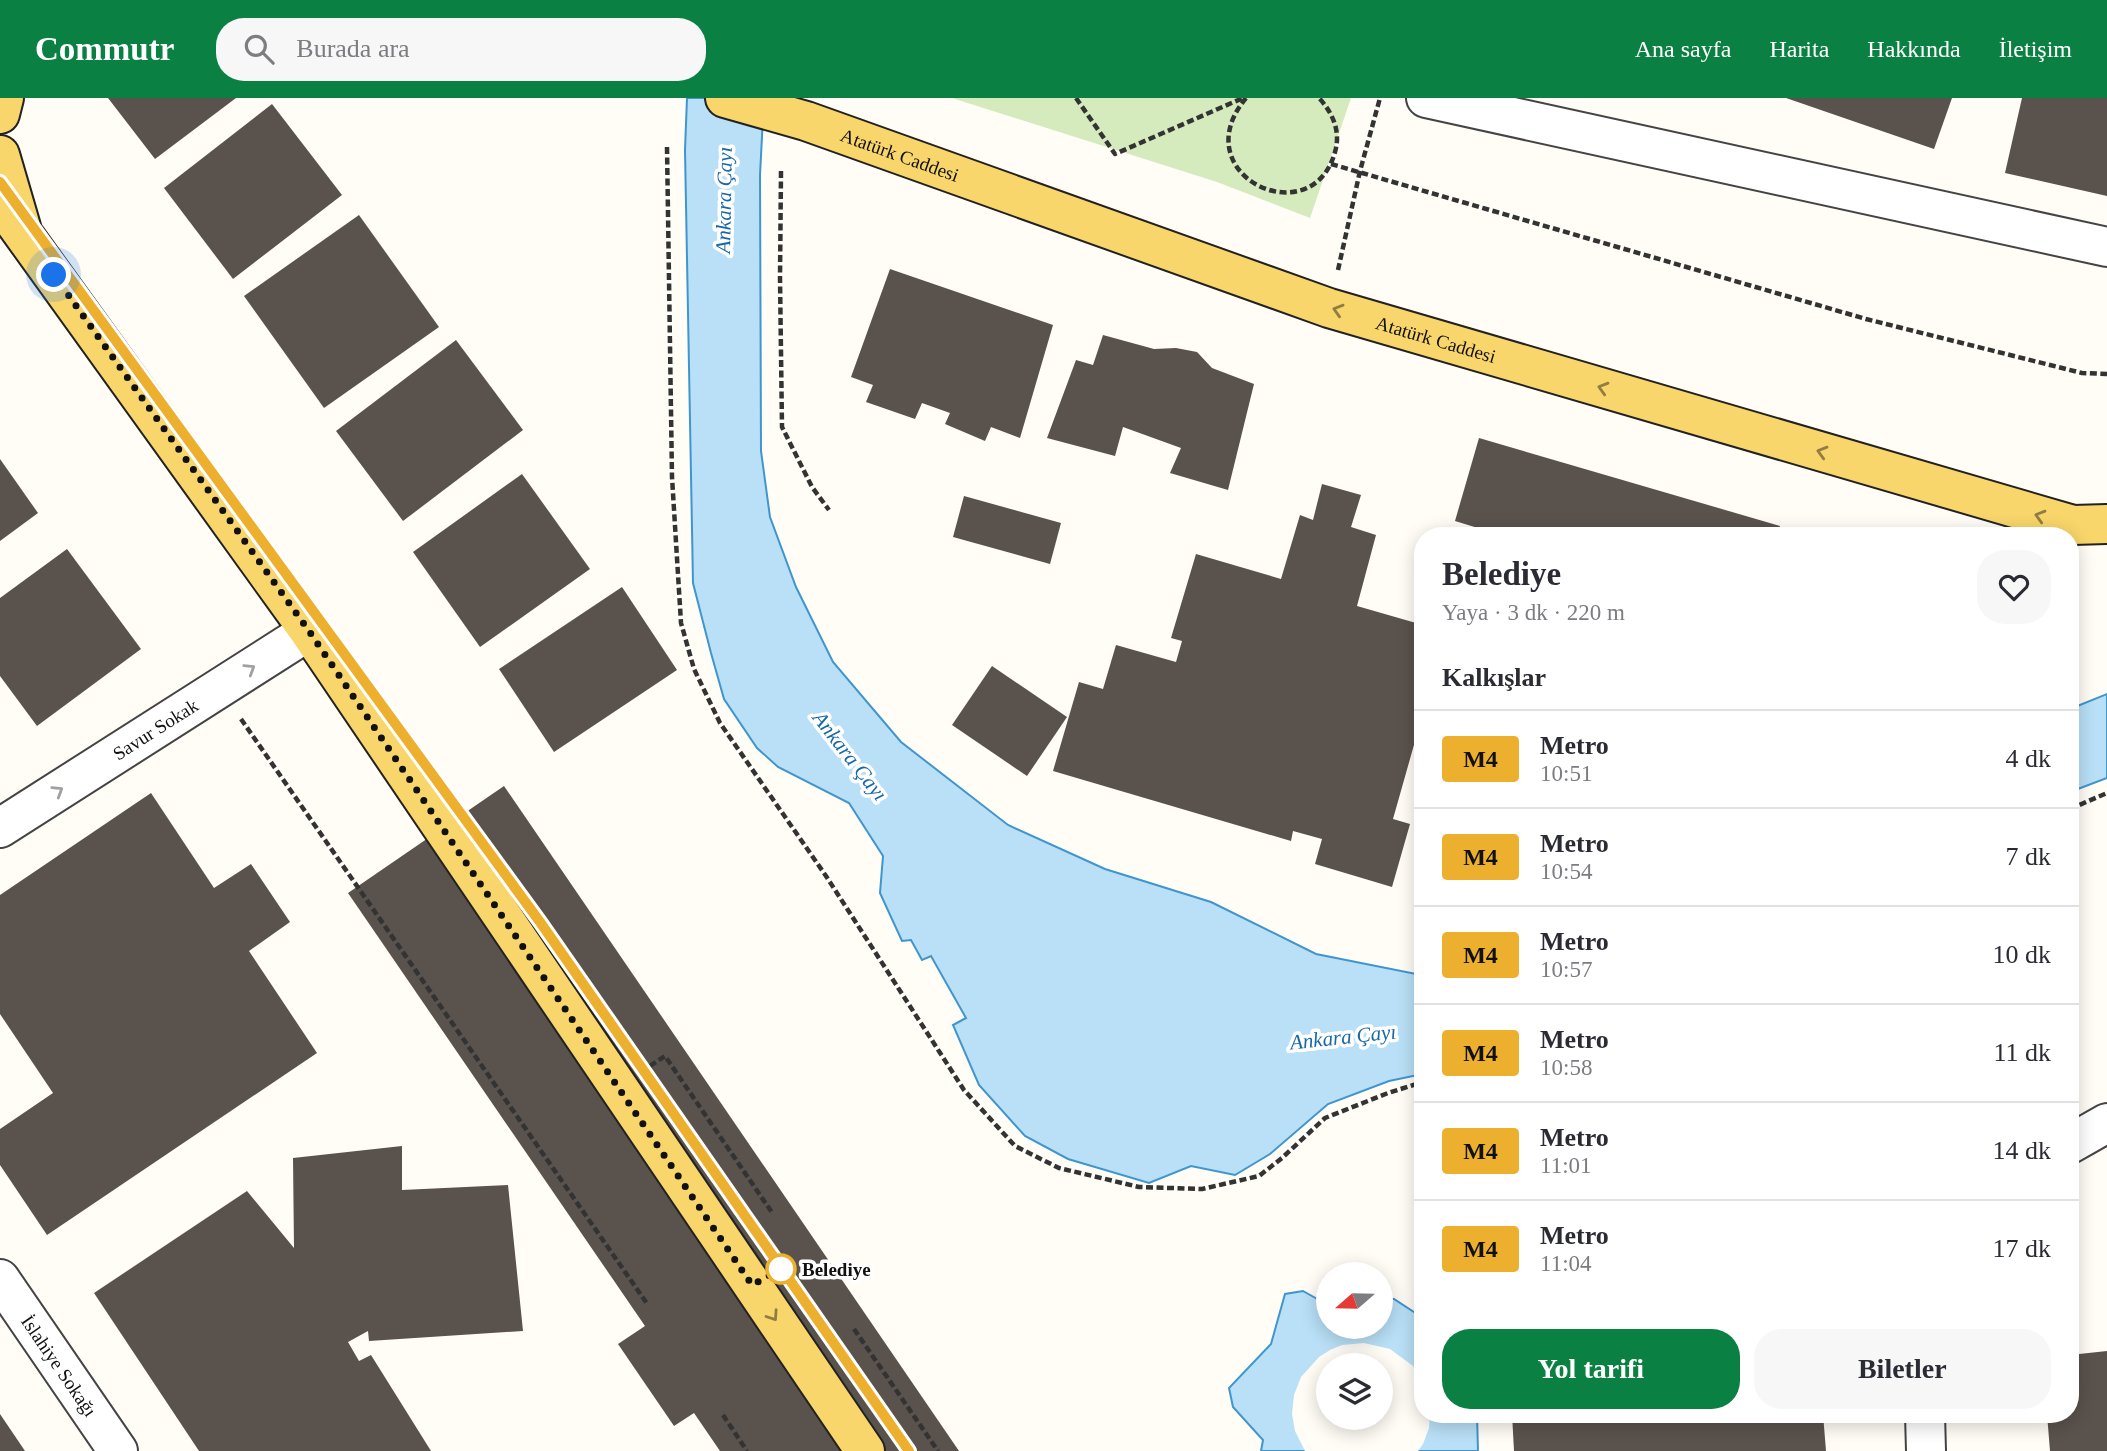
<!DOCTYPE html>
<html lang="tr">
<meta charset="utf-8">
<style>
:root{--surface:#fff;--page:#f7f7f7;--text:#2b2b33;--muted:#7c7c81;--line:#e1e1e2;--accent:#0b8043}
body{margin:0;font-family:Georgia,serif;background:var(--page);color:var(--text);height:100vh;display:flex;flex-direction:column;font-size:26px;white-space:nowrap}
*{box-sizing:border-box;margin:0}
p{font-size:23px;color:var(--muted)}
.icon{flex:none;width:38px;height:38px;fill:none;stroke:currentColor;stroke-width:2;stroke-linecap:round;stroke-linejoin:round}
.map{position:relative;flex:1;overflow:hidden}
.details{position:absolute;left:1414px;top:429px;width:665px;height:896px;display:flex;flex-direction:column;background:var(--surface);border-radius:28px;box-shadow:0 4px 18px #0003}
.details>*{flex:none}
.badge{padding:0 14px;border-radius:5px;font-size:24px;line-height:46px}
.needle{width:46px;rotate:250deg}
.buttons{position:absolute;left:1316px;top:1164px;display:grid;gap:14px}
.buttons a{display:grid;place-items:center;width:77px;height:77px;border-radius:50%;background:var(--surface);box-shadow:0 4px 18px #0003;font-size:35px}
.you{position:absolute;width:35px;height:35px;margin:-18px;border:5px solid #fff;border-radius:50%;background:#1a73e8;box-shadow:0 0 0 10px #1a73e833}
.map>.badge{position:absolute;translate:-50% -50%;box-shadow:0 0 0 4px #fff}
h2{padding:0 28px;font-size:26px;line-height:63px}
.round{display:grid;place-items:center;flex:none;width:74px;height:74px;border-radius:28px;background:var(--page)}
.head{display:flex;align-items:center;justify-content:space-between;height:119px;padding:0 28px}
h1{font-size:33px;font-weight:700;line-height:52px}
.button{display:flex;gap:14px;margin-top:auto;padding:14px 28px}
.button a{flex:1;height:80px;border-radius:28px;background:var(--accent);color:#fff;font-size:28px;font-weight:700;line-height:80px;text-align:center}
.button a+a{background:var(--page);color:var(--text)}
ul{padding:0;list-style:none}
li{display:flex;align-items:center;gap:21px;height:98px;padding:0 28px;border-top:2px solid var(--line)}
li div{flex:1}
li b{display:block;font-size:26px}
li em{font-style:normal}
li .badge{min-width:77px;font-weight:700;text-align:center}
header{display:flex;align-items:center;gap:42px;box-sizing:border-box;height:98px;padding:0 35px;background:var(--accent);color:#fff}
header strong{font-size:33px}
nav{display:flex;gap:38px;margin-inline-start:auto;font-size:24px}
.search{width:490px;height:63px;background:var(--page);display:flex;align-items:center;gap:18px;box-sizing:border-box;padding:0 24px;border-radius:28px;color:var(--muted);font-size:26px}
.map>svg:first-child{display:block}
.green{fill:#d5ebbd}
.water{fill:#b9e0f7;stroke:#3f96cf;stroke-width:2;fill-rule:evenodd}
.pier{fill:#fffdf5;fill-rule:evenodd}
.building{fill:#5a524d}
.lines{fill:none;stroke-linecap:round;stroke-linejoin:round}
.minor-casing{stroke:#444;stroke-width:42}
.primary-casing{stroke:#222;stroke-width:42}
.path{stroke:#333;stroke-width:4.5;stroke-dasharray:7 3.5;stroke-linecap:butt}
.minor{stroke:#fff;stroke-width:38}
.primary{stroke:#f9d66b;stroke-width:38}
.oneway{stroke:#917d42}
.oneway2{stroke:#a0a0a0}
.line-casing{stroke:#fff;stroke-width:16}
.line{stroke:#edaf2e;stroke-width:10}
.walk{stroke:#111;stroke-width:7;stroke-dasharray:0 12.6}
.stop-dot{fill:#fff;stroke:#edaf2e;stroke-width:3.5}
.labels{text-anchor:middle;stroke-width:7;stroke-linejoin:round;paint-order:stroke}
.street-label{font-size:19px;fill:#111;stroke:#fff}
.stop-label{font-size:19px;font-weight:bold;fill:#111;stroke:#fff;text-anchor:start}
.water-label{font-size:21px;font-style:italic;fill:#1768a6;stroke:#fff}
</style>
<header>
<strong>Commutr</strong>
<div class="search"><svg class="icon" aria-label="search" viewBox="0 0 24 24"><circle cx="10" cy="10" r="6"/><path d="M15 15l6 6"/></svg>Burada ara</div>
<nav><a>Ana sayfa</a><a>Harita</a><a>Hakkında</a><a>İletişim</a></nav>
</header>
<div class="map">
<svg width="2107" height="1353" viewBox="0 0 2107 1353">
<rect width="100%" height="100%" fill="#fffdf5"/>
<path class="green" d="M952,0H1351L1310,120L1217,84Z"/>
<g class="water">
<path d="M687,0H764L760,77L761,353L770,419L796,489L833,564L901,644L1008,727L1105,771L1211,804L1316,856L1416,876L1423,873V976L1389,983L1328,1006L1270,1056L1235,1077L1191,1068L1149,1085L1068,1061L1025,1038L979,987L953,927L966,920L931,858L922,862L911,842L902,843L880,795L883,758L849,705L778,669L757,650L724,601L711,555L693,485L685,52Z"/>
<path d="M2107,596V680L2070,694V611Z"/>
<path d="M1303,1193L1328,1207V1228H1381V1200L1394,1201L1423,1220V1316H1477L1478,1353H1261L1263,1342L1233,1309L1229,1290L1271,1246L1285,1196ZM1328,1267H1381V1320H1328Z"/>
</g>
<path class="pier" d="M1364,1245L1390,1251L1413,1268L1421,1279L1423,1316H1430L1429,1330L1423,1346L1418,1353H1305L1295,1333L1292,1316L1294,1297L1301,1279L1319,1259L1330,1252L1342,1247ZM1328,1267H1381V1320H1328Z"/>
<g class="building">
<path d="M108,0H236L155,61Z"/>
<path d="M1786,0H1952L1934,51Z"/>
<path d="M2022,0H2107V98L2005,75Z"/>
<path d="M272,6L342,97L233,181L164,90Z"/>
<path d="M359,117L439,229L324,310L244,198Z"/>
<path d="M890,171L1053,227L1020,340L991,329L985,343L945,326L950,315L922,305L915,321L866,304L873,287L851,279Z"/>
<path d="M1103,237L1154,251L1176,250L1197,254L1212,270L1254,286L1228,392L1170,375L1181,350L1123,329L1115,358L1047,340L1076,262L1093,267Z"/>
<path d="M456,242L523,332L403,423L336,333Z"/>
<path d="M1479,340L1780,428L1777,438H1504L1455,423Z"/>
<path d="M0,361L38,415L0,443Z"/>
<path d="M522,376L590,471L480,549L413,454Z"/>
<path d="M1322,386L1361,397L1351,429L1376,437L1357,508L1423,527V615L1393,721L1410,726L1392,789L1315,766L1322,741L1293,733L1291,743L1053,673L1079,584L1103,591L1116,547L1176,564L1182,543L1171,540L1196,456L1281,481L1300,417L1313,422Z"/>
<path d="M964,398L1061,425L1050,466L953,439Z"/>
<path d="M67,451L141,551L37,628L0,578V500Z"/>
<path d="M622,489L677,572L554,654L499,571Z"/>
<path d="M992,568L1067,619L1027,678L952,627Z"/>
<path d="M504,688L959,1353H720L694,1315L674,1328L618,1246L645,1228L348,795Z"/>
<path d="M151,695L214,790L251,766L290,824L249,853L317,955L47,1137L0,1067V1031L53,995L0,916V797Z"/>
<path d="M402,1048V1092L508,1087L523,1233L369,1243L368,1233L348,1244L359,1263L371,1257L431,1353H199L94,1195L247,1093L294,1150L293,1060Z"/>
<path d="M2107,1253V1353H2050L2047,1316H2070V1257Z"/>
<path d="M0,1316L25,1353H0Z"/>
<path d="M1512,1316H1823L1826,1353H1514Z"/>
</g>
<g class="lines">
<defs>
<g id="minor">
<path d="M1426,0L2107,149"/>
<path id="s1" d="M0,730L309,533"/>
<path d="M2070,1046L2107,1025"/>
<path id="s2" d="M0,1181L118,1353"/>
<path d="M1925,1316L1926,1353"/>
</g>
<g id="primary">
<path id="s3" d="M725,0L806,23L1329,210L2073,427L2107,426"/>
<path d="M0,16L4,0"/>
<path d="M0,57L21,129"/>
<path d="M0,104L309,533L865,1353"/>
</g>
</defs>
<use href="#minor" class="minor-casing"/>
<use href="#primary" class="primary-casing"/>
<g class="path">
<path d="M1076,0L1115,56L1243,0"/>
<path d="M1246,0C1182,77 1312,138 1335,54C1341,34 1333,15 1319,0"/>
<path d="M667,49L672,379L681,525L694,571L720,625L826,778L964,992L1015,1048L1059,1070L1139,1089L1202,1091L1259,1078L1282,1060L1325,1020L1388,995L1423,984"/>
<path d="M1331,66L1866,221L2082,275L2107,276"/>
<path d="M781,73L780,180L782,329L812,389L829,412"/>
<path d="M1338,172L1360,73L1380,0"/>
<path d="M241,621L648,1207"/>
<path d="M2070,711L2107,695"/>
<path d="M650,968L665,958L773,1116"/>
<path d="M854,1231L938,1353"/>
<path d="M723,1317L747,1353"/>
</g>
<use href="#minor" class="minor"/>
<use href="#primary" class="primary"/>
</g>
<defs><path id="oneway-chevron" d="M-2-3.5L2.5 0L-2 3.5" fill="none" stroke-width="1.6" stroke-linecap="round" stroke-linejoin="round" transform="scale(1.75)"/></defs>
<g class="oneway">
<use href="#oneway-chevron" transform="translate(1338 212) rotate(-163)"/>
<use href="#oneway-chevron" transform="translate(1603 290) rotate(-164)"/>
<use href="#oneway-chevron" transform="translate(1822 354) rotate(-164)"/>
<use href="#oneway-chevron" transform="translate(2040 418) rotate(-164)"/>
<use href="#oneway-chevron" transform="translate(773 1218) rotate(56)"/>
</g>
<g class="oneway2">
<use href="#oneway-chevron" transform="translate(250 571) rotate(-32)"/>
<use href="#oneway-chevron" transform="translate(58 693) rotate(-32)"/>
</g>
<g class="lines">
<defs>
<path id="line" d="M0,84L540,824L909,1353"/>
</defs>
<use href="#line" class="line-casing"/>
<use href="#line" class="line"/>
<path class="walk" d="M54,177L309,533L752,1187L781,1171"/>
</g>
<circle class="stop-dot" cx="781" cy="1171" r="14"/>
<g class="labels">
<g class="street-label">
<text dy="7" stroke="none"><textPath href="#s3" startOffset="184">Atatürk Caddesi</textPath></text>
<text dy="7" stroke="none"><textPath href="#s3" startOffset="751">Atatürk Caddesi</textPath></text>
<text dy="7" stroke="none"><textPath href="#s1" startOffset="184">Savur Sokak</textPath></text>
<text dy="7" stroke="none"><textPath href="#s2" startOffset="105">İslahiye Sokağı</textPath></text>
</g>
<g class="stop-label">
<text x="802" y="1178">Belediye</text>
</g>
<g class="water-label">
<text transform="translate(724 102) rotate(-89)" y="7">Ankara Çayı</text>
<text transform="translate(850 658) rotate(52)" y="7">Ankara Çayı</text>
<text transform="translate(1343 939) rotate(-6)" y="7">Ankara Çayı</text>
</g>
</g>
</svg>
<div class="buttons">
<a><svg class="needle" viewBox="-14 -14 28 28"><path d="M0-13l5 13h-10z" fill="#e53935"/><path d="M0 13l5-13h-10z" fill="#7c7c81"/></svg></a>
<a><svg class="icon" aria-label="layers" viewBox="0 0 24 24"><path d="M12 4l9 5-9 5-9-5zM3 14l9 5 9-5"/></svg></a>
</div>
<div class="you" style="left:54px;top:177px"></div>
<section class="details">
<div class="head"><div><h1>Belediye</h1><p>Yaya · 3 dk · 220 m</p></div><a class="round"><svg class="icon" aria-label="heart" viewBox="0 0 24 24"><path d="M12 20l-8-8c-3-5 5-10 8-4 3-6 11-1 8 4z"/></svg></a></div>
<h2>Kalkışlar</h2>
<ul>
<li><span class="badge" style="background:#edaf2e;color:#111">M4</span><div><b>Metro</b><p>10:51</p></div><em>4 dk</em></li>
<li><span class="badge" style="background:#edaf2e;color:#111">M4</span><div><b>Metro</b><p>10:54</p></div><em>7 dk</em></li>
<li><span class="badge" style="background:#edaf2e;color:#111">M4</span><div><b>Metro</b><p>10:57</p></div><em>10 dk</em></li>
<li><span class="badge" style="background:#edaf2e;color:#111">M4</span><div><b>Metro</b><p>10:58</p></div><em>11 dk</em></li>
<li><span class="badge" style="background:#edaf2e;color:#111">M4</span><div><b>Metro</b><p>11:01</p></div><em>14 dk</em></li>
<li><span class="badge" style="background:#edaf2e;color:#111">M4</span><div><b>Metro</b><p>11:04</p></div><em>17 dk</em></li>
</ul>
<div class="button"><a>Yol tarifi</a><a>Biletler</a></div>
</section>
</div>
